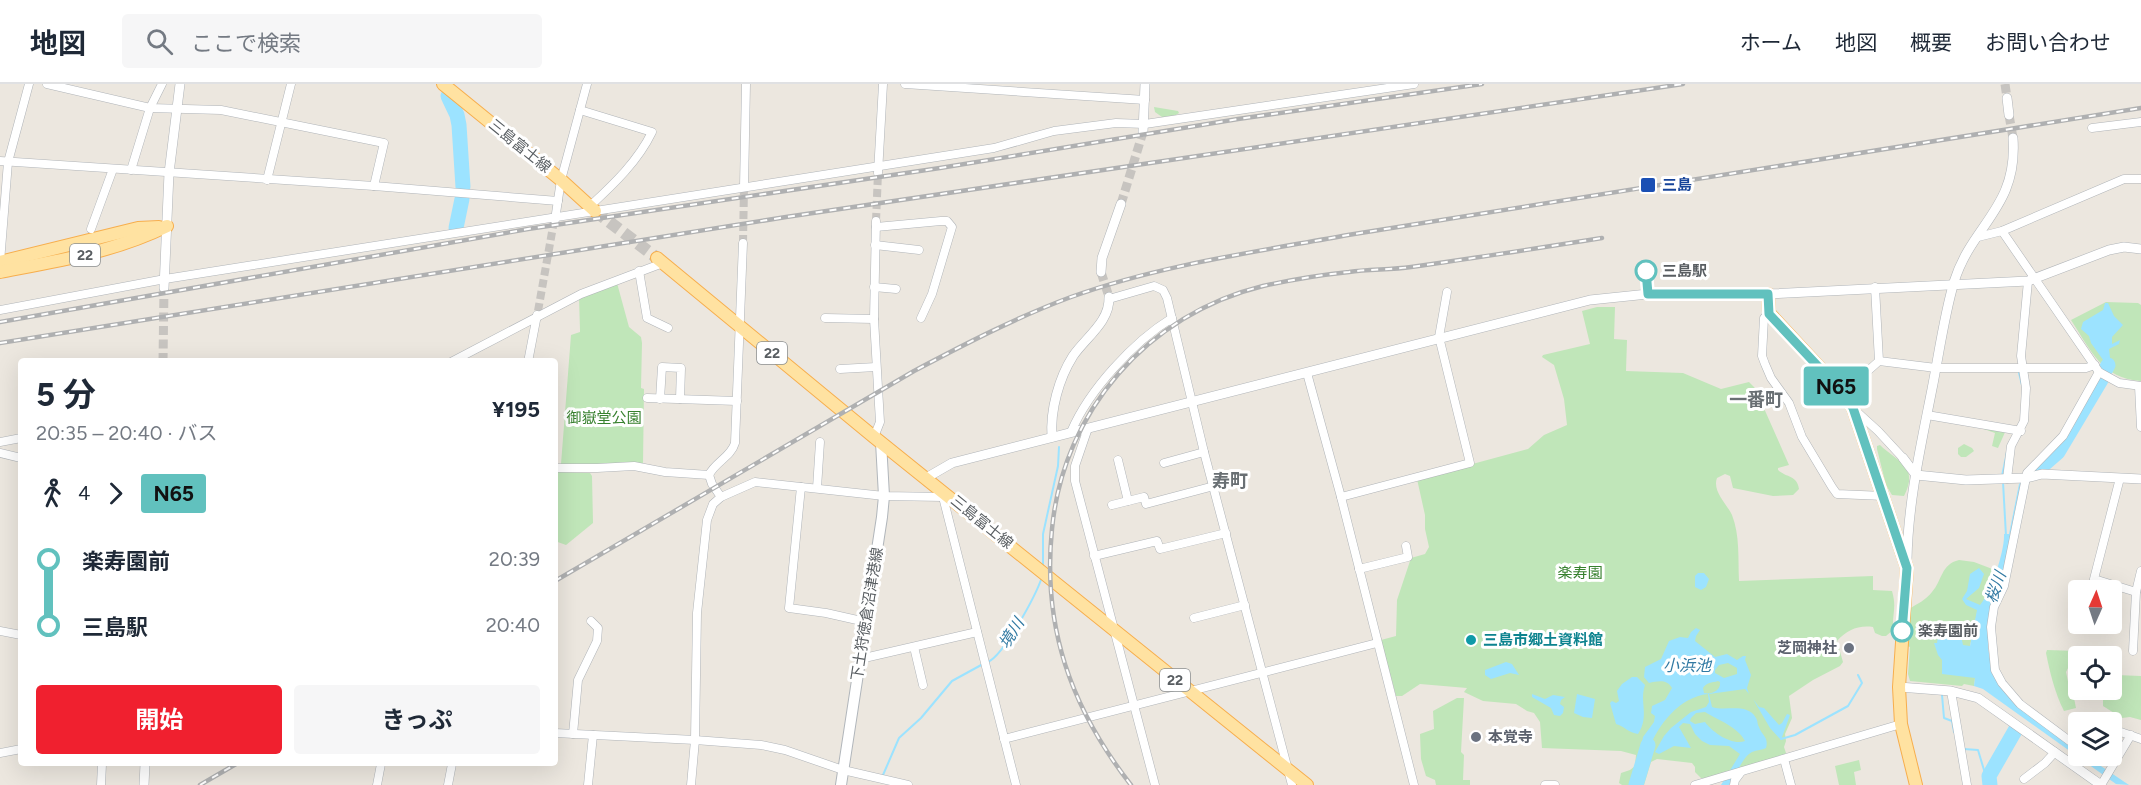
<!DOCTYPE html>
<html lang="ja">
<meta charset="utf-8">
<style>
:root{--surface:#fff;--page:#f6f6f7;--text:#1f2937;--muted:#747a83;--line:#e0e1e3;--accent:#f0202f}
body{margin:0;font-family:Figtree,"Noto Sans JP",sans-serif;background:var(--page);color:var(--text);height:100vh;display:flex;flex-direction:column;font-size:22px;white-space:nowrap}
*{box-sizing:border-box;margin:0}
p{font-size:20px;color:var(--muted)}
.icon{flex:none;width:33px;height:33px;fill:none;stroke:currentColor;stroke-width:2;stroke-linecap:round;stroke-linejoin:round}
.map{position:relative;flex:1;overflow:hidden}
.panel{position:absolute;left:18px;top:274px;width:540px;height:408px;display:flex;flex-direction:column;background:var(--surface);border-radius:6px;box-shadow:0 6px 24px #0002}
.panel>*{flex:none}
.badge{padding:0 12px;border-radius:4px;font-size:21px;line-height:39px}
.needle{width:39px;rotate:3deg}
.controls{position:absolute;left:2068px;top:496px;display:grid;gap:12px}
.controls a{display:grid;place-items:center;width:54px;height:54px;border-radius:6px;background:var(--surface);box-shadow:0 6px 24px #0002;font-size:30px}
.map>.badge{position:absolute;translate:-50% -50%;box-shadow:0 0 0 3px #fff}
.legs{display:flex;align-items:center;gap:9px;height:66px;padding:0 18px;font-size:20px}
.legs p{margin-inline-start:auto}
.headline{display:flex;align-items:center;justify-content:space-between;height:102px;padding:0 18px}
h1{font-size:33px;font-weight:700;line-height:45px}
.cta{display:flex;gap:12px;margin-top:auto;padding:12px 18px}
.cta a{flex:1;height:69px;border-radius:6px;background:var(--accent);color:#fff;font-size:24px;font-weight:700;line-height:69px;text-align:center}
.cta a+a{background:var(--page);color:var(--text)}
ul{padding:0 18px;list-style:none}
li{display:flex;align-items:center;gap:21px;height:66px;font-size:22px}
li i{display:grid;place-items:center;width:9px;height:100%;margin:0 8px;background:currentColor}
li i::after{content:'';width:15px;height:15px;margin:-8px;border:4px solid;border-radius:50%;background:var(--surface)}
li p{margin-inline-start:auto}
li:first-child i{background:linear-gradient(#0000 50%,currentColor 0)}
li:last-child i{background:linear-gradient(currentColor 50%,#0000 0)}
header{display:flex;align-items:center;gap:36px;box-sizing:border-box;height:84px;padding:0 30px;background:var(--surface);border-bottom:2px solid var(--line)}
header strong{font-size:28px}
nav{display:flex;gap:33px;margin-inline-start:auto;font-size:21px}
.search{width:420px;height:54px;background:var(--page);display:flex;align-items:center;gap:15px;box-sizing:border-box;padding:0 21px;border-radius:6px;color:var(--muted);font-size:22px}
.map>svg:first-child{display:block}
.green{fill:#c0e6b9}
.water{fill:#9ce3ff;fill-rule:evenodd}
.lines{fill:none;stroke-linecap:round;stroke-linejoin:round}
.stream{stroke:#9ce3ff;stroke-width:2}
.river{stroke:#9ce3ff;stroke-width:15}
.minor-tunnel{stroke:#c7c4c0;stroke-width:8;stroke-dasharray:8 4;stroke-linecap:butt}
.tertiary-tunnel{stroke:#c7c4c0;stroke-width:9;stroke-dasharray:9 4.5;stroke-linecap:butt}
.primary-tunnel{stroke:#c7c4c0;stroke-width:12;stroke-dasharray:12 6;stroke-linecap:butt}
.minor-casing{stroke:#b0b4b8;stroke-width:9}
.tertiary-casing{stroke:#b0b4b8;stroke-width:10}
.secondary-casing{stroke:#b1b6bb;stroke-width:12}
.primary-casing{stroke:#f7ae4d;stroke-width:14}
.minor{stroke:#fff;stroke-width:8}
.tertiary{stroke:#fff;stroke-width:9}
.secondary{stroke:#fff;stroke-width:10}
.primary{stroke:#ffe2a1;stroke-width:12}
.rail-casing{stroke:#afb0b1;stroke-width:4.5}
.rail{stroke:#fff;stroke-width:2;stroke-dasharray:7;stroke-linecap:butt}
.line-1-casing{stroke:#fff;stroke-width:14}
.line-1{stroke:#61c1be;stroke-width:9}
.transit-dot{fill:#1a4fb4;stroke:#fff;stroke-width:2}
.stop-1-dot{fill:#fff;stroke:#61c1be;stroke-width:3}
.culture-dot{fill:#0f9aa8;stroke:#fff;stroke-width:2}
.worship-dot{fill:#6b7280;stroke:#fff;stroke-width:2}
.labels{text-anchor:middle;stroke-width:6;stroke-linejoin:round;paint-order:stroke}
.shield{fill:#fff;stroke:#8a8e90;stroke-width:1.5}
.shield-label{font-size:14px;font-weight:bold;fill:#585d61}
.street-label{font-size:15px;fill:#585d61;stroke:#fff}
.transit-label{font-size:15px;font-weight:bold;fill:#164399;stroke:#fff;text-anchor:start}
.stop-label{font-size:15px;font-weight:bold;fill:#585d61;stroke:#fff;text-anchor:start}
.park-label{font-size:15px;fill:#38812f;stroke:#fff}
.culture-label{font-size:15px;font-weight:bold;fill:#0d838f;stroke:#fff;text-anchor:start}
.worship-label{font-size:15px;font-weight:bold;fill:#5b616d;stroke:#fff;text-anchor:end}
.water-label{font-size:16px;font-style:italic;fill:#327aa3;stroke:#fff}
.quarter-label{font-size:18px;font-weight:bold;fill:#696f73;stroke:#fff}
</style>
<header>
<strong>地図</strong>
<div class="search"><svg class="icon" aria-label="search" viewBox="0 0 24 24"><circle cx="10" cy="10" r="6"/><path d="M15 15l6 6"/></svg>ここで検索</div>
<nav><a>ホーム</a><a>地図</a><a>概要</a><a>お問い合わせ</a></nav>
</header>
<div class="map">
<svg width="2141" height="701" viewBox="0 0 2141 701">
<rect width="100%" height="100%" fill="#ece7df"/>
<g class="green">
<path d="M1154,23L1178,27L1179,29L1174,32L1162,33L1155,28Z"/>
<path d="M617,199L629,243L641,253L642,259L641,304L644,305L643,380H561L571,251L580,248V246L579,213Z"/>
<path d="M2106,218L2138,219L2141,221V297C2102,295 2090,265 2071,236Z"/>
<path d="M1597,223H1615L1614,255L1627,256L1626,287L1683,289L1721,305L1749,298L1755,304L1789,381L1778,384V386C1787,394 1797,391 1799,405L1793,411L1773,412L1733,404L1730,392L1725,390L1717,394C1712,407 1727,420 1732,431C1740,451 1738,475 1739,497L1873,492V506L1892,507C1897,524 1892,530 1893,546L1886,552H1882L1875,549L1873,543C1858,541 1847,546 1837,557L1843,578L1840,582L1813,596L1789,612L1792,634L1785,650L1786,657L1784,663L1786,669L1782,673L1706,694H1701L1695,688V683L1692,679L1657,675L1651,678L1644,701H1622L1619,699L1621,689L1630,686L1635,682L1636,671L1621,667L1542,664L1540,638L1534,629L1527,627L1516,620L1483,617L1464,608L1467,604L1420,600L1402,612H1396L1381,556L1396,552L1397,516L1411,474L1425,470L1429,463L1425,445V431L1417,395L1528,365L1544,351L1567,341L1564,315L1554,281L1542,273L1543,271L1590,260L1582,227Z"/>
<path d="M1981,344L2006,346L1998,364L1992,362L1995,349Z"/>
<path d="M1964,360L1972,364L1974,367L1966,373H1961L1958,370V364Z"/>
<path d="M1880,361C1896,377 1920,382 1904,412L1892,411L1886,401L1877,365V362Z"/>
<path d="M555,388L590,389L592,392L593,439L566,461L555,457Z"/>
<path d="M1959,476L1974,478L1995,486L1993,499L1977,529L1970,562L1975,594L1974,602L1964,600L1962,602L1910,597L1908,590L1910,563L1907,562L1909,525C1917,520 1926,516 1932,508C1942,497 1941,480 1959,476Z"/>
<path d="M2047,566L2110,568V573H2079V581L2069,582L2066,588L2070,607L2073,609L2076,624L2064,627C2055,609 2050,589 2046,569Z"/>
<path d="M2116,591L2141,592V636L2130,633L2122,634L2103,622V613L2116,612Z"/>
<path d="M1457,614H1464L1461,668L1464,671L1463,696H1470V701H1436L1435,696L1426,692L1421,675L1420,650L1434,645L1433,627Z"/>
<path d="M1859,676L1861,686L1854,688L1856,701H1839L1835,682Z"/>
</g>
<g class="water">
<path d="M2105,219H2108L2114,232L2123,241L2112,253V260L2120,256L2119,260L2109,265L2111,282L2106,280L2091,259L2089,252L2081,245L2083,238L2103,226Z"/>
<path d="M2038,382L2041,385L2023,401L2003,500L1991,522L1988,563L1991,582L2015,618L2079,667V672H2086L2129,701L2116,700L1983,605L1974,602L1975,594L1942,590V576L1938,571L1934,559H1937L1939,546L1945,543L1961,552L1963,561L1970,562L1977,526L1966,521L1962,515L1967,507L1970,490L1979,484L1984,490L1979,504L1966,515L1980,521C1991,509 2005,466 2004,450H2009L2019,400Z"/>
<path d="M1698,489H1704L1709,495L1706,503L1701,506L1695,503V492Z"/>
<path d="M1696,544L1700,546L1696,552L1695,557L1715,573L1727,570L1737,576L1743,572H1746L1745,576L1751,591L1747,604L1749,610L1745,605L1709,610L1712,623C1725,628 1747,618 1756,634C1759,640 1756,636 1759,643C1762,652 1769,653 1766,664C1762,666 1757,666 1752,668C1742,673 1736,692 1729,701H1721L1740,670L1729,662L1710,661L1702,657L1695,650L1690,640L1683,639L1679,643L1691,664L1674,662L1659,670L1655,668L1664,652L1671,644L1691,628L1706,623L1709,618L1708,610C1679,613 1658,641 1648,667L1641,664L1643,653L1654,638L1655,632L1651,629L1652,622L1665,616L1672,604C1667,595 1658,597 1649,599L1644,593L1645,583L1661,575L1669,557L1680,553L1688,554L1691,548ZM1728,579L1737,584V590L1724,594L1715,589V586L1719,581ZM1718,597L1720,598C1721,606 1712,611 1704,609L1703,604C1707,598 1711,599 1718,597ZM1705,628C1718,636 1738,643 1745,657C1732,662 1712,648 1705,638L1695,640L1690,637L1691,634L1696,629Z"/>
<path d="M1506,578L1512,580L1519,591L1510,589L1491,595L1485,591V586Z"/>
<path d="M1632,593H1637L1645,601C1639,618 1650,632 1638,650C1629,649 1624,642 1616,640L1610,619L1612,617L1616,619L1619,617L1617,607L1622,600Z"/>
<path d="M1532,610L1545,615L1553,611L1565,613L1561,616L1560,620L1564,623L1563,629L1560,632L1554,631L1551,624L1532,613Z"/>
<path d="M1577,610L1595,615L1592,634L1583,633L1574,629Z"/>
<path d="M1753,615L1759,623L1764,624L1779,641L1782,639L1787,630L1790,631L1781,656L1770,644Z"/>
</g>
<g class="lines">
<g class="stream">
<path d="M2019,289L2022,301"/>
<path d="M2002,392L2007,368"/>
<path d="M2003,398L2006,452"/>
<path d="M1043,481V450L1058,382L1059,363"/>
<path d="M988,578C1004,571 1036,511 1042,493"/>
<path d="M1942,611L1944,634L1952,637L1954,648"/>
<path d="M1781,655L1795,651L1848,622L1862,599L1858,591"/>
<path d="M1964,665L1978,666L1984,686L1989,694"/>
<path d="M883,691L899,654L921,634L952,597L983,580"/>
</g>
<g class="river">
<path d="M448,12L457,31L459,41L463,103"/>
<path d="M456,144L462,115"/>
<path d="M2106,285L2108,281"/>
<path d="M2035,388L2058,368L2101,296"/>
<path d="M1636,701L1648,661"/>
<path d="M1990,701L1989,692L2016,645"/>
</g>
<g class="minor-tunnel">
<path d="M876,137L878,89"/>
<path d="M743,159L744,103"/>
<path d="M538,227L554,137"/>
</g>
<g class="tertiary-tunnel">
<path d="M2005,0L2007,14"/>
<path d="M2009,31L2013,54"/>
<path d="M1121,120L1143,48"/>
<path d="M1101,188L1109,213"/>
<path d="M163,278L164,204"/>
</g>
<path class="primary-tunnel" d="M595,127L657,174"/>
<defs>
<g id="minor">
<path d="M47,0L150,24L221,26L384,59L374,102"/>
<path d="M905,0L1145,16"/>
<path d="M580,26L652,48C638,77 614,100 590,122"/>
<path d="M2092,44L2141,38"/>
<path d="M0,77L374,102L558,117"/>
<path d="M131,86L150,24L162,0"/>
<path d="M878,89L883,0"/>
<path d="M267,96L291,0"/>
<path d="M744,103L746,0"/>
<path d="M555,136L561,96L587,0"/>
<path d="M876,143L941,137H947L952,143L932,210L921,234"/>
<path d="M91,145L113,85"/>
<path d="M2002,147L2099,288L2119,299L2141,302"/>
<path d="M1978,153L2002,147L2124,95H2141"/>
<path d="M875,161L919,166"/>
<path d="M0,178L8,78L29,0"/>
<path d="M639,187L647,234L668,244"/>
<path d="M874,203L896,205"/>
<path d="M1875,203L1879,277"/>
<path d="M1109,215L1154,202L1163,206L1167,214L1204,368L1292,701"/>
<path d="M0,226L165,195L994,64L1054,47L1116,39L1145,40L1414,0"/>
<path d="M1769,229L1764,234L1762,272L1765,280L1771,294L1789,319L1802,353L1832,403L1837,410L1884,412"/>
<path d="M825,234L874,235"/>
<path d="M451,278L581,210L663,179"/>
<path d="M528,278L537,231"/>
<path d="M840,285L876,283"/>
<path d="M1307,289L1341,413L1414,701"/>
<path d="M2139,302L2141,343"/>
<path d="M1843,309L1879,277L1936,284H2086L2095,281"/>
<path d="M647,314L737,317"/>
<path d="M660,315L662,283L681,284L680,315"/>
<path d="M1856,327L1878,347L1903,374"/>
<path d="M1927,331L2021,347"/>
<path d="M1088,344L1075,382V397L1155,701"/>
<path d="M1071,348C1089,306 1133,258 1172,234"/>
<path d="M874,353L880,338L874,235L876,137"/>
<path d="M0,358L21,354"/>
<path d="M0,369L21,374"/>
<path d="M1118,376L1128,417"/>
<path d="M1164,379L1204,368"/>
<path d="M555,384H597L634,382L665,388L709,391C715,378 731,373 735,359L743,159"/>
<path d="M709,391L712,400L721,413"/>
<path d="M2120,394L2094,495L2136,508"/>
<path d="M2007,395L2011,362L2024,337L2026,304L2021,272L2028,197"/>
<path d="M801,403L789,524L826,529L866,538"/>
<path d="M817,404L820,358"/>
<path d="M944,409L943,413L1016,701"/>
<path d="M1341,413L1470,379L1439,253L1447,208"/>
<path d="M1112,421L1144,413L1146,420L1214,402"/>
<path d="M1094,472L1157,457L1160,465L1226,449"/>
<path d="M1359,485L1408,473L1406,462"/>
<path d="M1194,534L1245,521"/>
<path d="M0,547L21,551"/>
<path d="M914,563L923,601"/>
<path d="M2133,567L2136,508L2141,487"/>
<path d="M860,575L977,548"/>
<path d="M1951,607L1967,701"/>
<path d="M2082,639L2084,635L2096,639"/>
<path d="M2112,645L2141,655"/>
<path d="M555,649L695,656L761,661L785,666L843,686L908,701"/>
<path d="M573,650L578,596L597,557L598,544L591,537"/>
<path d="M1004,655L1377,559"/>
<path d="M2079,664L2020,620L2002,599L1995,586L1991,543L1994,523L2004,502L2027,389L2063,352L2099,288"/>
<path d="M0,669L21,665"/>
<path d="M1784,675L1791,701"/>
<path d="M2070,678L2079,665"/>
<path d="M2024,695L2045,679L2055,668"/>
<path d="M101,701L102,680"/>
<path d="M377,701L381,680"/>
<path d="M448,701L452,680"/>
<path d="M588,701L593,651"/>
<path d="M691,701L695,656L697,529L707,436L713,420L721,413L755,398L884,412L943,413"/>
<path d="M1545,701H1555"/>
<path d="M1695,701L1901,640"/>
<path d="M1734,701L1735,696L1741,688"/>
<path d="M2101,701L2131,651"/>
</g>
<g id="tertiary">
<path d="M2007,14L2009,31"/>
<path d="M1143,48L1145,0"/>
<path d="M1101,188L1102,174L1121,120"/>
<path d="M164,204L169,89L180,0"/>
<path d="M1052,353C1050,326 1059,294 1073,272C1086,253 1110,238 1109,213"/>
<path d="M1903,374L1916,391L1966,396L2026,394L2042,390L2141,395"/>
<path d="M926,394L952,379L1590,216L1648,210H1768L2028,197L2109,166L2124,163L2141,165"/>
<path d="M1907,476C1908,418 1921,361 1932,305C1939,270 1944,232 1954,198C1972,140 2018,124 2013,54"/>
<path d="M1899,603L1951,607L1978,614L2101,701"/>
<path d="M144,701L145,680"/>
</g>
<path id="secondary" d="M841,701L882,433L884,412L881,358"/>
<g id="primary">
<path d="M443,0L561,96L595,127"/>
<path d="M657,174L874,353L1307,701"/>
<path d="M0,178L138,144L159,143"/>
<path d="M0,188C57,177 114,168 167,142"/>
<path d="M1768,210L1769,229L1843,309L1853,324L1907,484L1899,603L1901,640L1916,701"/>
</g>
</defs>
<use href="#minor" class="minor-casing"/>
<use href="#tertiary" class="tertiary-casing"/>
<use href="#secondary" class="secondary-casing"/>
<use href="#primary" class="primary-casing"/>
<use href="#minor" class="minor"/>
<use href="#tertiary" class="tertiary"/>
<use href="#secondary" class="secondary"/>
<use href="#primary" class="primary"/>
<defs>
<g id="rail">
<path d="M0,238L528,145L940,84L1238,35L1482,0"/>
<path d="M0,259L786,133L1683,0"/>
<path d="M555,497L914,287C965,260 1017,233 1071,213C1160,181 1255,168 1348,151L2141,24"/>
<path d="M200,701L236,680"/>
<path d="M1131,701C1071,624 1042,543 1052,445C1063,327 1148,230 1263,202C1290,196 1320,191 1349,188C1369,185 1390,186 1411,183C1475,174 1539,164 1602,154"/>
</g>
</defs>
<use href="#rail" class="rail-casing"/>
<use href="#rail" class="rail"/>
</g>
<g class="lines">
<defs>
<path id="line-1" d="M1646,187L1648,210H1768L1769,230L1843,309L1853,324L1907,484L1902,547"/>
</defs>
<use href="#line-1" class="line-1-casing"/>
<use href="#line-1" class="line-1"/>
</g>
<rect class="transit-dot" x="1640" y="93" width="16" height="16" rx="3"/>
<g class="stop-1-dot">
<circle cx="1646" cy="187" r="10"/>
<circle cx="1902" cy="547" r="10"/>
</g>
<circle class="culture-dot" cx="1471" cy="556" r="6"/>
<g class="worship-dot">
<circle cx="1849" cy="564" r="6"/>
<circle cx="1476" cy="653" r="6"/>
</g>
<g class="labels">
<g class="shield">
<rect x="70" y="160" width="30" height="22" rx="4.5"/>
<rect x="757" y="258" width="30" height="22" rx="4.5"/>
<rect x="1160" y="585" width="30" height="22" rx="4.5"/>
</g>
<g class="shield-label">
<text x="85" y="176">22</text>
<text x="772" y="274">22</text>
<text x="1175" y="601">22</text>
</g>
<g class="street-label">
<text transform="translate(520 62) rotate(39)" y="5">三島富士線</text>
<text transform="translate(982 438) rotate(39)" y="5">三島富士線</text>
<text transform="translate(867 530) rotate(-81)" y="5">下土狩徳倉沼津港線</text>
</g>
<g class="transit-label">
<text x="1662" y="106">三島</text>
</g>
<g class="stop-label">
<text x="1662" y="192">三島駅</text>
<text x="1918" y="552">楽寿園前</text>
</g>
<g class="park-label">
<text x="604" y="339">御嶽堂公園</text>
<text x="1580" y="494">楽寿園</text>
</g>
<g class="culture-label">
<text x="1483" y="561">三島市郷土資料館</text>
</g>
<g class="worship-label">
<text x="1837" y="569">芝岡神社</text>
<text x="1488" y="658" text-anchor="start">本覚寺</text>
</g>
<g class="water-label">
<text transform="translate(1995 503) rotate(-71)" y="6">桜川</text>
<text transform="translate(1011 549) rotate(-58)" y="6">境川</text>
<text x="1687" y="587">小浜池</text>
</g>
<g class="quarter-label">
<text x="1756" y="322">一番町</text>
<text x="1230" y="403">寿町</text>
</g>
</g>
</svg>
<div class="controls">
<a><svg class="needle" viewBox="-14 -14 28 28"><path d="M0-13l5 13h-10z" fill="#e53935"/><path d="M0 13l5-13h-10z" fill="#747a83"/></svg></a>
<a><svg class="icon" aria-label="locate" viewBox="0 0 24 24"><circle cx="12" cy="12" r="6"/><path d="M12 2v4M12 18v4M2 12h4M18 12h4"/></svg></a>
<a><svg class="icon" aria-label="layers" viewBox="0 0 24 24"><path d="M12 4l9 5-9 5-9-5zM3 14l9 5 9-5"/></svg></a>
</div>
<b class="badge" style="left:1836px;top:302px;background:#61c1be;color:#111">N65</b>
<section class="panel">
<div class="headline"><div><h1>5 分</h1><p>20:35 – 20:40 · バス</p></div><b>¥195</b></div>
<div class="legs"><svg class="icon" aria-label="walk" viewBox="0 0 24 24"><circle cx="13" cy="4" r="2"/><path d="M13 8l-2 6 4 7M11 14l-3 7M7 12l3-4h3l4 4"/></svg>4<svg class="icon" aria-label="forward" viewBox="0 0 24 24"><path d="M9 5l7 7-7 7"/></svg><b class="badge" style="background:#61c1be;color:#111">N65</b></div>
<ul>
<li><i style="color:#61c1be"></i><b>楽寿園前</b><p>20:39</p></li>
<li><i style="color:#61c1be"></i><b>三島駅</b><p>20:40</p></li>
</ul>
<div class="cta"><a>開始</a><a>きっぷ</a></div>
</section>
</div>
